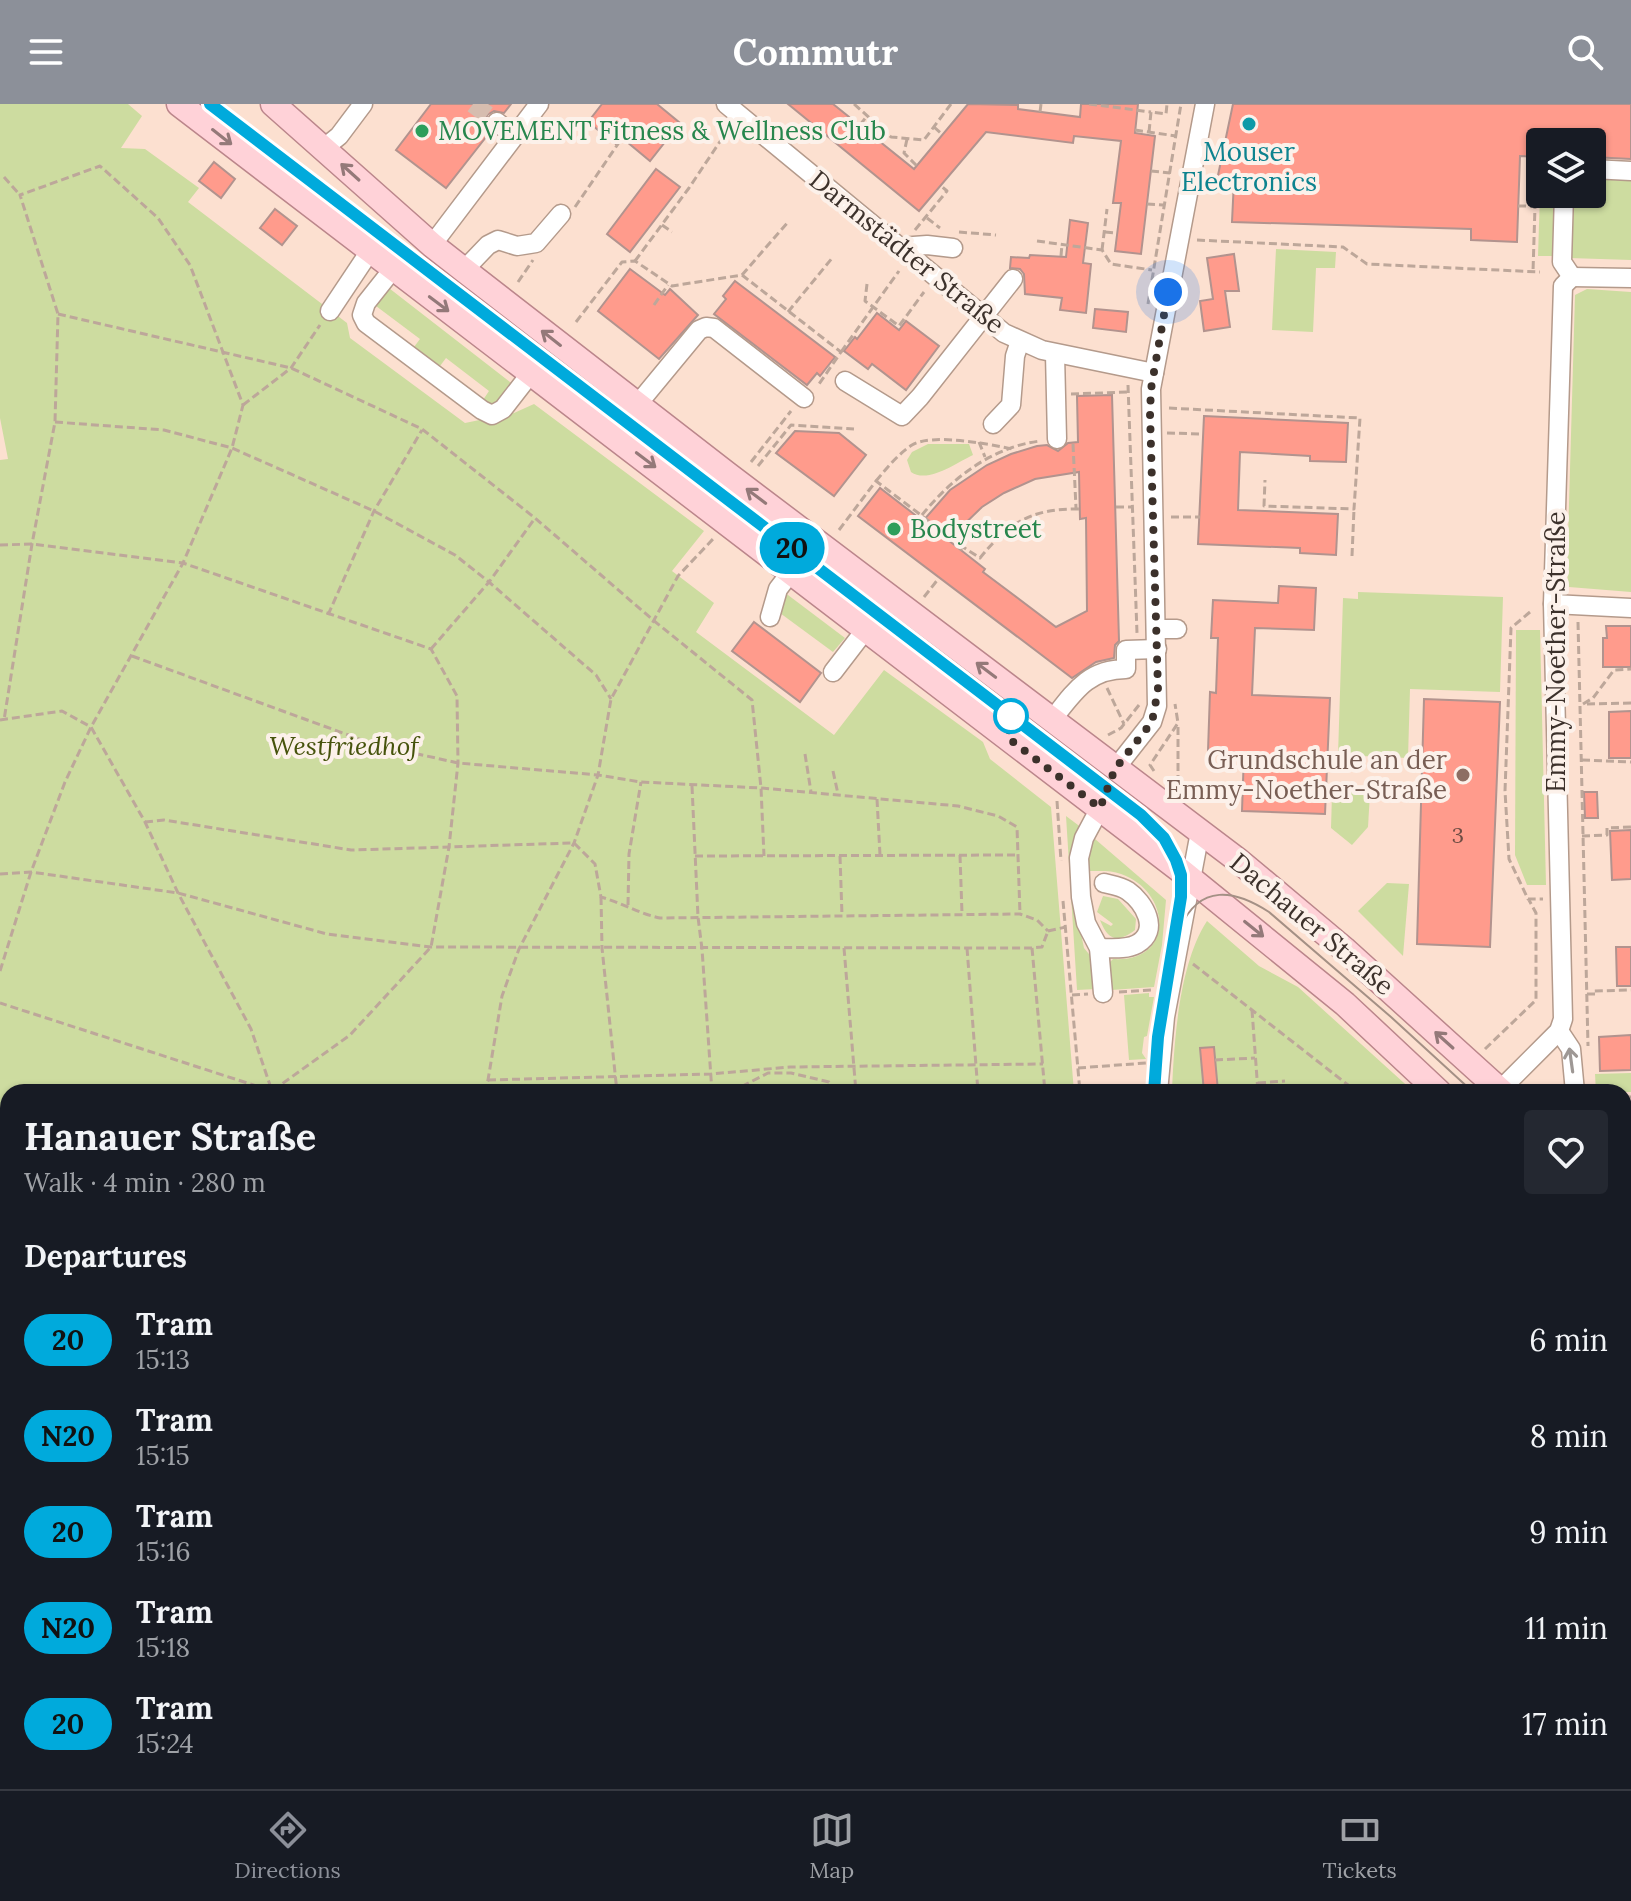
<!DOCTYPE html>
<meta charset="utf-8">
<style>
:root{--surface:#171b24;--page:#242831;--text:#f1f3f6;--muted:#9ea1a6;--line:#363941;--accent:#8c9099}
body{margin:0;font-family:Lora,serif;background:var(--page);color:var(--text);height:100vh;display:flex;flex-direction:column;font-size:30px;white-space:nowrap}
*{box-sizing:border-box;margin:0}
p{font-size:26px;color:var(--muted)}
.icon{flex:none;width:44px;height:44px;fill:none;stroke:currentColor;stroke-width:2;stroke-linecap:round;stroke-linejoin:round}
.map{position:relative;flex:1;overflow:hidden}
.side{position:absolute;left:0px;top:980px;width:1632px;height:706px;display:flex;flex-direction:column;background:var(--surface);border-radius:24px 24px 0 0;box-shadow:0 2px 6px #0004}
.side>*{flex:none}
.badge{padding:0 16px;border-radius:26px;font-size:28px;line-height:52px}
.tools{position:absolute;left:1526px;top:24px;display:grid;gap:16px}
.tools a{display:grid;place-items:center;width:80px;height:80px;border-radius:8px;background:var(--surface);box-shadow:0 2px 6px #0004;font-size:40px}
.you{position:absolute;width:40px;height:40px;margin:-20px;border:6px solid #fff;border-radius:50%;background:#1a73e8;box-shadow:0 0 0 12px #1a73e833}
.map>.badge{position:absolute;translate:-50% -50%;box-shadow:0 0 0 4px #fff}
h2{padding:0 24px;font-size:30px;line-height:72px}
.round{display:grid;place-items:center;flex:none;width:84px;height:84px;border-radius:8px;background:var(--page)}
.summary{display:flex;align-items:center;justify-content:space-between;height:136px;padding:0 24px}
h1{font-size:38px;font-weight:800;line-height:60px}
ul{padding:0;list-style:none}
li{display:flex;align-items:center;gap:24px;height:96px;padding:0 24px}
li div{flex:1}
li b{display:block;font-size:30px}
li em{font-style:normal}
li .badge{min-width:88px;font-weight:700;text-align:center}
header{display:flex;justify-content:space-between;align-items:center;height:104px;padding:0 24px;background:var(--accent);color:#fff;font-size:36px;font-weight:800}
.dock{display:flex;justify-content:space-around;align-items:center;height:112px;border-top:2px solid var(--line);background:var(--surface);font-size:22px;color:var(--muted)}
.dock a{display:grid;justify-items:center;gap:4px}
.dock .on{color:var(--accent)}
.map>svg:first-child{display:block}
.green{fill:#cddca0}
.building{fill:#ff9b8c;stroke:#b2938e;stroke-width:2;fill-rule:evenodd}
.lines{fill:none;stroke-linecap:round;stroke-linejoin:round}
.minor-tunnel{stroke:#d6bdaf;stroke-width:18;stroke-dasharray:18 9;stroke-linecap:butt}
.minor-casing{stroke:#b49a8b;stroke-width:21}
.major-casing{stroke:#bb868b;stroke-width:27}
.path{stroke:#bda79a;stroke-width:3;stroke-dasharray:8 4;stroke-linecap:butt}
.minor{stroke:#fff;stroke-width:18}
.major{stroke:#ffd2d8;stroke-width:24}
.tram{stroke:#a49085;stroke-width:2}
.oneway{stroke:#947979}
.oneway2{stroke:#9e9895}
.line-casing{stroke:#fff;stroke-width:18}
.line{stroke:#00aadc;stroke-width:12}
.walk{stroke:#3c312b;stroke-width:8;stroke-dasharray:0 14.4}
.culture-dot{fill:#0f9aa8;stroke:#fcf1ea;stroke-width:3}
.leisure-dot{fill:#2e9e5b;stroke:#fcf1ea;stroke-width:3}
.stop-dot{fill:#fff;stroke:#00aadc;stroke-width:4}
.education-dot{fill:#8d6e63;stroke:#fcf1ea;stroke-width:3}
.labels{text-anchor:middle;stroke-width:8;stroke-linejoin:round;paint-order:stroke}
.number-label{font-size:22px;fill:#6d4c43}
.leisure-label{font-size:26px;fill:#27864d;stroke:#fcf1ea;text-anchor:start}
.culture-label{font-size:26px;fill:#0d838f;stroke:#fcf1ea}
.street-label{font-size:26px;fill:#3c312b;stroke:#fcf1ea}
.park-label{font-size:26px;font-style:italic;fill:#46530c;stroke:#fcf1ea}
.education-label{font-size:26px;fill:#785e54;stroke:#fcf1ea;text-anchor:end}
</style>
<header><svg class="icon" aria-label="menu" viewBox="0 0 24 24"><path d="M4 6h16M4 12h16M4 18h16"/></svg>Commutr<svg class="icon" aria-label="search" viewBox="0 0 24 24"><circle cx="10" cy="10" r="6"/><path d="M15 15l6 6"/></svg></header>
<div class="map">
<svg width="1631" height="1685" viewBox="0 0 1631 1685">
<rect width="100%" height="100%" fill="#fce0d0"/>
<g class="green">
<path d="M0,0H128L142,12L121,44L145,45L199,84L188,98L347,219L350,234L465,319L514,309L534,300L704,427L672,467L714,499L696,528L834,631L884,566L983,638L990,655L1051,703L1074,988H8V1613H0V356L8,355L0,314Z"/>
<path d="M1607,74L1631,75V156L1569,154L1570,90H1592V76Z"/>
<path d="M1540,90H1557L1555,152H1538Z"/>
<path d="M1276,145L1336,148L1335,164H1316L1313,228L1272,226Z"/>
<path d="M385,181L515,282L494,303L483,296L489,287L446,254L440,262L414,243L420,235L376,202L370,209Z"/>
<path d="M1587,185L1631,188V488L1569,483L1567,470L1575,191Z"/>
<path d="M928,340H969L973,351C956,359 928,380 911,368L907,356L912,348Z"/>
<path d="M784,488L845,534L833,548L780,509Z"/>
<path d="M1358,488L1503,493L1500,588L1410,585L1408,654L1338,651L1343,494L1358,495Z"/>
<path d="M1516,526H1540L1546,781H1527L1515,751Z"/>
<path d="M1345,688L1370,689L1368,723L1352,741L1331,724L1332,690Z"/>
<path d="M1066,712L1082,724L1071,746L1077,811L1084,844L1093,855L1096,885L1077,886Z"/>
<path d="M1095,735L1166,796L1162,841L1154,883L1111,886L1109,859L1113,855C1176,859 1171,787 1121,770C1111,766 1100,767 1089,767V745Z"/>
<path d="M1387,779L1409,780L1403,852L1358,807Z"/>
<path d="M1103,792L1118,795L1136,815L1135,826C1118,839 1108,837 1100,816L1111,822L1113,820L1097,808Z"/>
<path d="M1207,817L1259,862L1298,883L1414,988H1172C1174,937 1179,860 1207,817Z"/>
<path d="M1149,889V893H1154L1147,932L1144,933L1142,949L1146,955L1129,956L1124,891Z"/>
<path d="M1631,969V988H1596L1595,970Z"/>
<path d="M1624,1186L1631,1192V1516L1624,1517Z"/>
<path d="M0,1667L8,1668V1678H185L85,1685H0Z"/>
<path d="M1416,1678H1590L1592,1685H1417Z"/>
</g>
<g class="building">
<path d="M431,0H511L504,9L494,7L487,11L486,21L490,28L446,84L396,46Z"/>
<path d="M602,0H657L680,19L650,57L621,33L616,40L588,18Z"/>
<path d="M788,0H833L914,65L968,0L1018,1V5L1080,13L1081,0H1138L1135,29L1155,32L1141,150L1115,147L1121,99H1113L1121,37L1074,32L1073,39L986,28L919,107Z"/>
<path d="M1233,0H1631V55L1592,53V38H1540V53L1520,52L1517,138L1471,136V125L1232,118L1234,76H1217Z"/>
<path d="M214,58L235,75L221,94L199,77Z"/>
<path d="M656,65L680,83L630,148L607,130Z"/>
<path d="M275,105L297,122L282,141L260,124Z"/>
<path d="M1070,116L1088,119L1083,159L1091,160L1086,209L1060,206L1062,194L1025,190L1024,170L1020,165L1010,164L1011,153L1029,154L1030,151L1066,153Z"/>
<path d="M1234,150L1239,187H1225L1230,223L1204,227L1200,197L1213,195L1207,154Z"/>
<path d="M630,165L665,191L670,185L698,211L659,255L598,207Z"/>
<path d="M735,177L835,253L820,272L817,269L807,281L714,210L726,195L723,192Z"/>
<path d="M1095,205L1128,208L1126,228L1093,224Z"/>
<path d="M877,209L899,226L906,217L939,242L906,286L872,260L868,265L844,247L855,233L857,235Z"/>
<path d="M1112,291L1119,537L1115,541L1114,554L1096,558L1072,574L858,412L880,384L923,417L950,386L987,361L1011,350L1037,342L1047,341L1058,347L1068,339L1078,338L1077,292ZM1079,368L1080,415L1086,414L1087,507L1056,523L983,468L985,465L948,436L982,403L1004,389L1035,375Z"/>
<path d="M1204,312L1348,319L1346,358L1310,357V352L1240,348L1238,406L1338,410L1336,451L1300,449V444L1198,440Z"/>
<path d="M795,327L839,329L866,351L834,392L776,349Z"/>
<path d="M1279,482L1316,484L1314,526L1255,524L1252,591L1330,594L1325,710L1242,707L1244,649L1208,647L1210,588L1216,589L1218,534H1211L1213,496L1278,499Z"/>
<path d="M754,518L821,569L800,598L732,547Z"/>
<path d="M1606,522H1631V563H1603V534H1607Z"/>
<path d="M1424,595L1500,598L1490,843L1417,840Z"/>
<path d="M1631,607V654H1609V608Z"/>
<path d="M1584,688H1597L1598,714H1585Z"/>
<path d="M1631,726V775L1612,776L1610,727Z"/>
<path d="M1616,843H1631V882H1617Z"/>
<path d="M1631,931V966L1600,967L1599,933Z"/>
<path d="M1214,943L1218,987L1204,988L1200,944Z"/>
</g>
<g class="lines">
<path class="minor-tunnel" d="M473,0L497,18"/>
<defs>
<g id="minor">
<path d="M726,0L1004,229L1042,246L1154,269"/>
<path d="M497,18L514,32"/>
<path d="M324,44L339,32L363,0"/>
<path d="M1592,65L1631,67"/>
<path d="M1564,90L1562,158L1572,173"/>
<path d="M432,141L539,0"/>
<path d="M900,143L927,141L953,144"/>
<path d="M393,165L366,199L362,211L366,219L482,306L492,311L503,305L531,269"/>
<path d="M464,166L488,141L498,136L517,142L536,139L561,110"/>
<path d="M1572,173L1631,174"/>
<path d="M330,207L370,147"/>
<path d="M1055,250L1057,335"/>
<path d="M845,277L902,312L920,293L1013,175"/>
<path d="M637,301L699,226L706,223L714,224L804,294"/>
<path d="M993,320L1011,301L1015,252L1020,237"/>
<path d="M1553,500L1631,504"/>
<path d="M770,513L778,485L791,468"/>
<path d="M1156,525H1177"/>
<path d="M833,568L866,525"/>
<path d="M1052,616C1074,588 1088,565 1126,565V546L1157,545"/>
<path d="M1115,665L1152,618L1157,602L1151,285L1205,0"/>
<path d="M1100,704L1084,734L1079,754L1081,793L1086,819L1099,844L1103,889"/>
<path d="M1099,844C1111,844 1126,846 1137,840C1161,827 1144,798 1128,787C1121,782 1112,781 1104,779"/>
<path d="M1559,927L1571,945L1575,988"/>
<path d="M1500,986L1559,927L1563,915L1553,500L1563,182L1572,173"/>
<path d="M1158,988L1165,913L1200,728"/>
<path d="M1624,1060L1631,1067"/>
<path d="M1624,1533L1631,1532"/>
<path d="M840,1678V1685"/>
<path d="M1620,1678L1622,1685"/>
<path d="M516,1685L575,1681L686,1683L764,1678"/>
</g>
<g id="major">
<path d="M179,0L1180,766L1345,900L1439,988"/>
<path d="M273,0L432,141L464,166L727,370L1239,757L1344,845L1502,988"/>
<path d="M1624,1103L1631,1109"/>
<path d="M1624,1155L1631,1162"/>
</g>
</defs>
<use href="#minor" class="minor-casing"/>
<use href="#major" class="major-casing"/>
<g class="path">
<path d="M854,0L891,33L924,36L951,0"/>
<path d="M1089,0L1151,8"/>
<path d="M1040,8L1041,0"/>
<path d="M860,21L867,12"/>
<path d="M934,23L943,31"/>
<path d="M1135,26L1176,32"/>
<path d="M1149,28L1151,8L1166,10L1167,0"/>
<path d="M907,35L904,49L917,62"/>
<path d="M1151,67L1170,69"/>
<path d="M4,73L20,91"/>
<path d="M1147,100L1163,101"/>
<path d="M1518,102H1535L1533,168"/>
<path d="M575,103L620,37"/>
<path d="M927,114L940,124"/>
<path d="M662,121L672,128"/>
<path d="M915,126L947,87L940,81"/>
<path d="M959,128L996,131"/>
<path d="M1105,128L1117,129"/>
<path d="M1197,136L1343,143L1367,160L1540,168"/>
<path d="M1037,137L1102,146L1111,160L1152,166"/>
<path d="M1102,146L1107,105"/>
<path d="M1061,152L1062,140"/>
<path d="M635,157L689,84L727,27"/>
<path d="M742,171L788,118"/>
<path d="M518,178L533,156"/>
<path d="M867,180L865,197L899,222L924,188"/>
<path d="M1148,200L1181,0"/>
<path d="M654,201L668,181"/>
<path d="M788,208L833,153"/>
<path d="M58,210L291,264L422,325L535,414L653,516L752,596L761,684L764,752"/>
<path d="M576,218L622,158L635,157L672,182L742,171L841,248L817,283"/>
<path d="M841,248L899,167"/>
<path d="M1128,281L1137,529"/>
<path d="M1071,290L1128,288"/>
<path d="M243,301L291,264L320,221"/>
<path d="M1169,304L1360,314L1354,405L1264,402L1265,376"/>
<path d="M55,318L164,326L232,344L374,407L455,451L489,478L596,571L611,595"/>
<path d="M1167,329L1203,330"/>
<path d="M979,338L985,353"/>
<path d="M1073,340L1076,404"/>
<path d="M751,358L791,307"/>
<path d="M758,362L791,321L854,325"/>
<path d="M876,377C887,364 898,350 912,341C932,329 989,340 1012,345"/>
<path d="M1116,403H1132"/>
<path d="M922,411C952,374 992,343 1040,337"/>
<path d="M1171,413H1200"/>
<path d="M839,426L876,377L963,443"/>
<path d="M0,441L32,440L183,459L431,545L457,592L458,659L449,743L431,843L350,931L272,987L0,899"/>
<path d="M960,446L963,443L980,454C1009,418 1033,404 1080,405"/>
<path d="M1352,452L1354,405"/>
<path d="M924,493L939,474"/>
<path d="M1530,508L1511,524L1505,687L1509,755L1528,795H1543"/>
<path d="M328,511L374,407L422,326"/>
<path d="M1578,518L1588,942"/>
<path d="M431,545L489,478L535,414"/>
<path d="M132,552L373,640L458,659L598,671L641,678L761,684L958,702L998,712L1017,723L1020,810"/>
<path d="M1107,584L1124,620"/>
<path d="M1583,600L1593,594L1614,566L1631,565"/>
<path d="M1587,600L1631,599"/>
<path d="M0,616L62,607L91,623L145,718L178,789L251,925L271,984"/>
<path d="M1108,631L1121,624L1139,601"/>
<path d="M805,650L811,688"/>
<path d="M1582,656L1631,658"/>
<path d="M833,667L838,690"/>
<path d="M1154,667L1150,661L1178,619L1175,600"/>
<path d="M1178,679V623"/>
<path d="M692,682L698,813L702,845L712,988"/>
<path d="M877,695L880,751"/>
<path d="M1057,697L1061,757"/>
<path d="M145,718L164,716L351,746L574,739L595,760L601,793C622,799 640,810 660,814L1020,810L1037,816L1048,827"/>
<path d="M1582,732L1607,731V724L1631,723"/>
<path d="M960,751L962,810"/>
<path d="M695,752L1018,751"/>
<path d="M840,752L842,812"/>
<path d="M0,770L31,768L178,789L327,830L431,843L1032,844L1042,843L1048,827"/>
<path d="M601,793L602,844L617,988"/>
<path d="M1063,797L1080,988"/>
<path d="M628,801L629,750L641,678"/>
<path d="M1048,827L1066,823"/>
<path d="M844,844L856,988"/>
<path d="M967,844L978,988"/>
<path d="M1032,844L1045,988"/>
<path d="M1193,860L1357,988"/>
<path d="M0,867L31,768L65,678L91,623L183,459L232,344L243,301L190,161L158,114L100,62L20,91L58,210L55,318L32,440L4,616"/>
<path d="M1119,888L1151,886"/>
<path d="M1587,890H1595L1594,887L1631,886"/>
<path d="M1072,891L1088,890"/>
<path d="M1252,906L1258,988"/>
<path d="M1485,945L1536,896V809L1529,796"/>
<path d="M1215,956L1255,954"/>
<path d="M1078,964L1146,959"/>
<path d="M488,976L711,970L790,963L1043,960"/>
<path d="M1258,979L1285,977"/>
<path d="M482,988L488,976L502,892L519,845L574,739L598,671L611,595L678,472L713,435"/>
<path d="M731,988L768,969H791L829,978L838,988"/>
<path d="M1624,993H1631"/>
<path d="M1624,1007L1631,1014"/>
<path d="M1624,1037L1631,1043"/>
<path d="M0,1068L8,1067"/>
<path d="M1624,1244L1631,1251"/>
<path d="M0,1336H8"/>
<path d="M1624,1376L1631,1375"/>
<path d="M1624,1380L1631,1469"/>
<path d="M1624,1494L1631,1493"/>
<path d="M1629,1552L1631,1567"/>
<path d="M358,1678L359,1685"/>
<path d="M813,1678L814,1685"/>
<path d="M865,1678V1685"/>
<path d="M1223,1678L1243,1685"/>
<path d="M1340,1678L1341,1685"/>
<path d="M216,1685L306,1678"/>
<path d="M946,1685L948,1678"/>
<path d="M1125,1685L1149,1678"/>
<path d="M1476,1685L1496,1678"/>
</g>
<use href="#minor" class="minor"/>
<use href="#major" class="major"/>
<g class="tram">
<path d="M210,0L1133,705L1164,734L1176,756L1181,776L1178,813L1156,949L1153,988"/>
<path d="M1180,824C1200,779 1235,786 1269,808L1391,913L1473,988"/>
<path d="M1624,1132L1631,1139"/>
<path d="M1624,1513L1631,1511"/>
</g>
</g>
<defs><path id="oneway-shaft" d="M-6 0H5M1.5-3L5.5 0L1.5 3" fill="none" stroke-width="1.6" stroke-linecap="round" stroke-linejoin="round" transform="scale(2)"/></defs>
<g class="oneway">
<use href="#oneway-shaft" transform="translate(222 33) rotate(38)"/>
<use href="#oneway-shaft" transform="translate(350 68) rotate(-138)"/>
<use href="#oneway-shaft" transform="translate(439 200) rotate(37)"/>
<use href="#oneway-shaft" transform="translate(551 234) rotate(-142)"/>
<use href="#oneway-shaft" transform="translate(646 356) rotate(37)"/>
<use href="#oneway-shaft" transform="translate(756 392) rotate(-143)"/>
<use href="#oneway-shaft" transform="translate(986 566) rotate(-143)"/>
<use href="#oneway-shaft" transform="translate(1254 825) rotate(39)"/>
<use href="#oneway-shaft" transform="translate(1444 936) rotate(-138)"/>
</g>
<use class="oneway2" href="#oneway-shaft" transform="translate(1571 956) rotate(-98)"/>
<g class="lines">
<defs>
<path id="line" d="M210,0L1107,685L1141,711L1164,734L1176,756L1181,771V793L1158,933L1154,988"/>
</defs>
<use href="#line" class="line-casing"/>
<use href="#line" class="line"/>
<path class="walk" d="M1011,612L1008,634L1100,704L1115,665L1152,618L1158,586L1150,309L1151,285L1168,188"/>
</g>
<circle class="culture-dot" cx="1249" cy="20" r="8"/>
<g class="leisure-dot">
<circle cx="422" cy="27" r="8"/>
<circle cx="894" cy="425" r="8"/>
</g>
<circle class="stop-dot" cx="1011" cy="612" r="16"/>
<circle class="education-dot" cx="1463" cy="671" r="8"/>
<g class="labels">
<g class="number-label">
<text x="1458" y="739">3</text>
</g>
<g class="leisure-label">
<text x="438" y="36">MOVEMENT Fitness &amp; Wellness Club</text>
<text x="910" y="434">Bodystreet</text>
</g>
<g class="culture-label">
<text x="1249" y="57">Mouser<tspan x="1249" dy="30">Electronics</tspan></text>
</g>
<g class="street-label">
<text transform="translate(907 148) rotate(39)" y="9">Darmstädter Straße</text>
<text transform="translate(1556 548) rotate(-90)" y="9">Emmy-Noether-Straße</text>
<text transform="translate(1312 820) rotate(40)" y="9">Dachauer Straße</text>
</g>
<g class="park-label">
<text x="344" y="651">Westfriedhof</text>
</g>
<g class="education-label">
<text x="1447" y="665">Grundschule an der<tspan x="1447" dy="30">Emmy-Noether-Straße</tspan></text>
</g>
</g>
</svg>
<div class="tools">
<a><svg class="icon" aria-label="layers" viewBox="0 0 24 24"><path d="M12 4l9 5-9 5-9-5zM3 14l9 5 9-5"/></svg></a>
</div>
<div class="you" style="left:1168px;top:188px"></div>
<b class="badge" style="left:792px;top:444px;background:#00aadc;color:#111">20</b>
<section class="side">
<div class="summary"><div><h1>Hanauer Straße</h1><p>Walk · 4 min · 280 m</p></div><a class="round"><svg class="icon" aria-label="heart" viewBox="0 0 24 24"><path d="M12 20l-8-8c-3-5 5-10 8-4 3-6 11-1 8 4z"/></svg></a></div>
<h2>Departures</h2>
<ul>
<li><span class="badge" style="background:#00aadc;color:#111">20</span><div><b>Tram</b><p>15:13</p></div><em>6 min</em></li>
<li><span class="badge" style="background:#00aadc;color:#111">N20</span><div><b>Tram</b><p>15:15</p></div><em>8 min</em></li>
<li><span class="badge" style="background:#00aadc;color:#111">20</span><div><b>Tram</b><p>15:16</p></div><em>9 min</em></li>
<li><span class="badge" style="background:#00aadc;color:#111">N20</span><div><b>Tram</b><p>15:18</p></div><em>11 min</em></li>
<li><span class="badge" style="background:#00aadc;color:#111">20</span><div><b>Tram</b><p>15:24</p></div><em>17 min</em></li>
</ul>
</section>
</div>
<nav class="dock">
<a class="on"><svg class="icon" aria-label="directions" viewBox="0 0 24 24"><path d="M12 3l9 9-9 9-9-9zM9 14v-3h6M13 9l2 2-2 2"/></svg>Directions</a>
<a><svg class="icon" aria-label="map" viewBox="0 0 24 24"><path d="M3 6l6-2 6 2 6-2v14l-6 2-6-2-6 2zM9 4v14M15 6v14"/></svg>Map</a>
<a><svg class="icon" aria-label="tickets" viewBox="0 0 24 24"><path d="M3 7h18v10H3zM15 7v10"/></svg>Tickets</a>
</nav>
